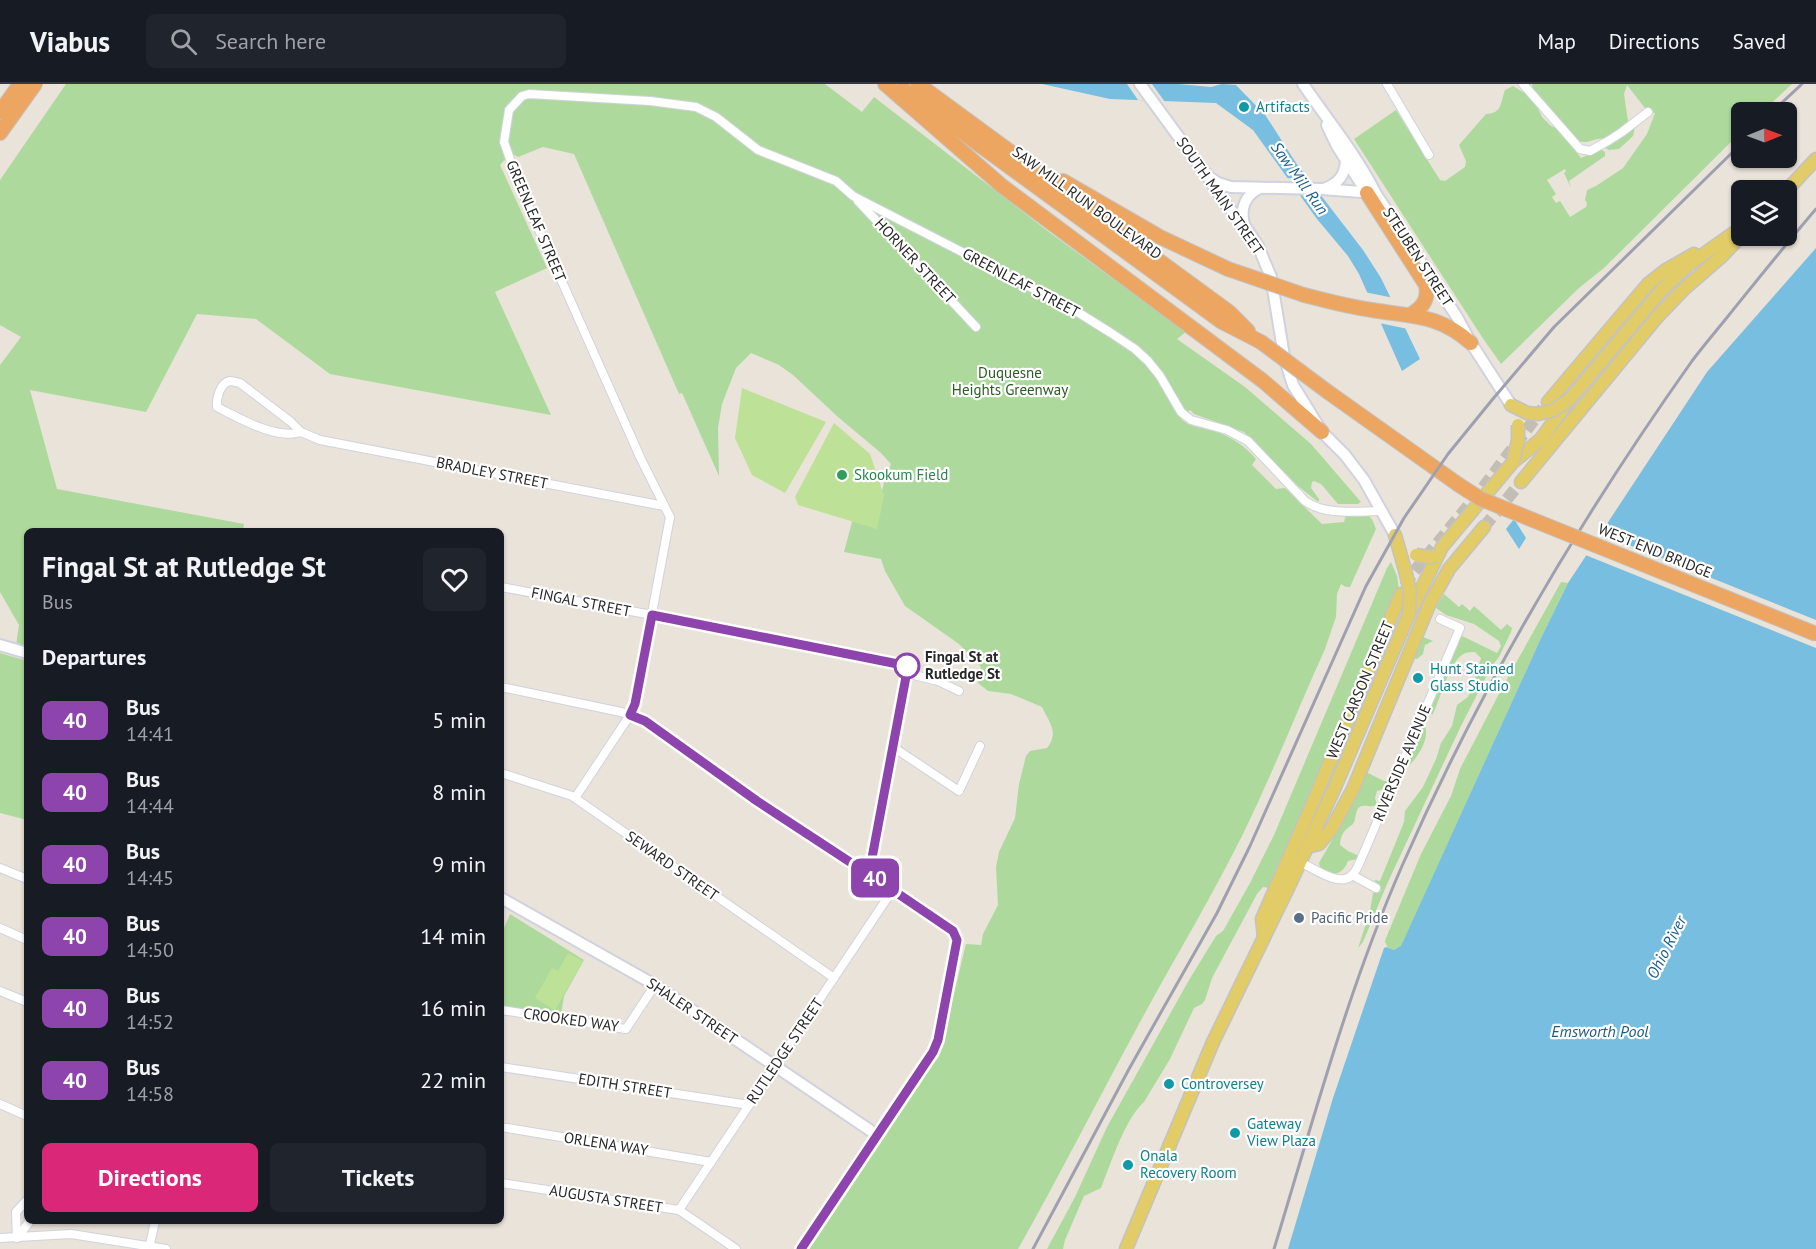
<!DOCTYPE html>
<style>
:root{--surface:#171b24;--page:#20242c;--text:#f1f3f6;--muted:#9ea1a6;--line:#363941;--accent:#db2777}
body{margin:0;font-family:"PT Sans",sans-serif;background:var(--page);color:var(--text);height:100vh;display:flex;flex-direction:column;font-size:22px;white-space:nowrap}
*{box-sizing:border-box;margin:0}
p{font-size:20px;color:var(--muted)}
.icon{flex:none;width:33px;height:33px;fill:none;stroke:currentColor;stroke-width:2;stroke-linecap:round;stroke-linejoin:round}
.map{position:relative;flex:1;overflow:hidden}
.drawer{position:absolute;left:24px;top:444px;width:480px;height:696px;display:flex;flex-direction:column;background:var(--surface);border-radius:9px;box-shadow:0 2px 4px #0004}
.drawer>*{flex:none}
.badge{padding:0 12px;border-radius:9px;font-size:21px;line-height:39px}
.needle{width:39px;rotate:89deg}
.fabs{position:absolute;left:1731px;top:18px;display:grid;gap:12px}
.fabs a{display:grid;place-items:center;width:66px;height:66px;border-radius:9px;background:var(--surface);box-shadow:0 2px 4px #0004;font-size:30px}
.map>.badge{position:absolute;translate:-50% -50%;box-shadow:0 0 0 3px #fff}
h2{padding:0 18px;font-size:22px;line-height:54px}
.round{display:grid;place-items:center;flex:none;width:63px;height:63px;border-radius:9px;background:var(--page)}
.overview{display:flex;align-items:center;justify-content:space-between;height:102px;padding:0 18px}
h1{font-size:28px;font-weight:700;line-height:45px}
.button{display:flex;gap:12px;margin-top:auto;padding:12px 18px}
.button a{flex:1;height:69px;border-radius:9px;background:var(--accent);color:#fff;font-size:24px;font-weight:700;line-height:69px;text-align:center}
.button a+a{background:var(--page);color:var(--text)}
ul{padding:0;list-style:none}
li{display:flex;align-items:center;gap:18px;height:72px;padding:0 18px}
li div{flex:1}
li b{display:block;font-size:22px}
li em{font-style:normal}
li .badge{min-width:66px;font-weight:700;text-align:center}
header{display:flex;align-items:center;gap:36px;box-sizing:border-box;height:84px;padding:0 30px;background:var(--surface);border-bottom:2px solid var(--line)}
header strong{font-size:28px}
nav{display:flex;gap:33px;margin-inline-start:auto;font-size:21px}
.search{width:420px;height:54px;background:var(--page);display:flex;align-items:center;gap:15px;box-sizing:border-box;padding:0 21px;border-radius:9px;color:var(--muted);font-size:22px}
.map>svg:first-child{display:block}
.green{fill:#adda9c}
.pitch{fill:#bee198}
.water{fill:#77bee1}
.pier{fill:#e9e3da}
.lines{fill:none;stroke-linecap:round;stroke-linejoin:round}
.primary-tunnel{stroke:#c2beb6;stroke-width:12;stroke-dasharray:12 6;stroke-linecap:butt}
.street-casing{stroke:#d0d2df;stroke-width:10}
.secondary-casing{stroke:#d0d2df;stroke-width:14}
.primary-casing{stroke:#c3c3c3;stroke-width:15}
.highway-casing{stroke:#c3c3c3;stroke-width:16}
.street{stroke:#fff;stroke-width:8}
.secondary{stroke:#fff;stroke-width:10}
.primary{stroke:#e1cc67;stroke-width:12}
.highway{stroke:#eda661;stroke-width:14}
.rail{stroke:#9ea0b0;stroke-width:3}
.primary-bridge-casing{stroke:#c3c3c3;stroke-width:15;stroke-linecap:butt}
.highway-bridge-casing{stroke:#c3c3c3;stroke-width:16;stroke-linecap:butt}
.primary-bridge{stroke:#e1cc67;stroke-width:12}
.highway-bridge{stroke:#eda661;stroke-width:14}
.line-casing{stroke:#fff;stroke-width:14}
.line{stroke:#8e44ad;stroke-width:9}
.culture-dot{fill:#0f9aa8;stroke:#fff;stroke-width:2}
.leisure-dot{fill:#2e9e5b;stroke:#fff;stroke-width:2}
.stop-dot{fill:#fff;stroke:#8e44ad;stroke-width:3}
.service-dot{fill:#5c6f8a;stroke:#fff;stroke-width:2}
.labels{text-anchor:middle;stroke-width:4.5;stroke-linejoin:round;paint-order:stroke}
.culture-label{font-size:15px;fill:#0d838f;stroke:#fff;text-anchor:start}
.street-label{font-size:15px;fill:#282828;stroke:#fff}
.park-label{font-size:15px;fill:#295c20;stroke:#fff}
.leisure-label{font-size:15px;fill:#27864d;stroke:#fff;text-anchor:start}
.stop-label{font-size:15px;font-weight:bold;fill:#282828;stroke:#fff;text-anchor:start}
.service-label{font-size:15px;fill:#4e5e75;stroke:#fff;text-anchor:start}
.water-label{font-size:16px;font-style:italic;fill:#1a5c89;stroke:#fff}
</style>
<header>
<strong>Viabus</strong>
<div class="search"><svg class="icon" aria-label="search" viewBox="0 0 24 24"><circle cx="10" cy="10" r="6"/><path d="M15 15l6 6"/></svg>Search here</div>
<nav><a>Map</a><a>Directions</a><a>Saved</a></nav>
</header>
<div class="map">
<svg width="1816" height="1165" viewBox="0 0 1816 1165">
<rect width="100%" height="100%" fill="#e9e3da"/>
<g class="green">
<path d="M66,0H825L862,28L874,13L1049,148L1186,248L1177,255L1245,303L1311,360L1361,418L1358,420H1338L1321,400L1314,397L1312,398L1311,404L1319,415V417H1317L1299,403L1244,348L1194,330L1190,326L1180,334C1189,343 1199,343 1211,346C1229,351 1244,361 1256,375L1252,381L1276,405L1285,404L1322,440L1344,438L1346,431L1369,432L1372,435L1376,445L1350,503H1346L1341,500L1337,510L1336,533L1325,565C1297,627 1272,691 1242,752C1210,816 1173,877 1139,940C1098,1015 1060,1091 1018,1165H805L943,955L966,860L981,861L983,850L998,821L996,783L999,768L1015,734L1019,700L1026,672L1030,667L1047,664C1059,648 1050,640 1042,623L1011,610L988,607L978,599V592L981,583L959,560L905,522L885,487L881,475L844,468L860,408L881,411L885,395L891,380L881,369L838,333L793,291L779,281L751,269L736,284L722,320L718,344L719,392L682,309L679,310L574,70L543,63L518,73L511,69L500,81L547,184L495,208L551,331L330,290L256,235L197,230L146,328L30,306L57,405L244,440L243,447H27V564L16,561L19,541L0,508V281L21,253L0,241V96Z"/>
<path d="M1532,0H1792L1762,28H1742L1741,48L1604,184L1579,204L1501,280L1482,253L1354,55L1396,26L1440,96L1445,97L1465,83L1466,77L1459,61L1486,30C1503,29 1500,19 1505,6L1513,2L1526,10L1535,18L1542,33L1551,42L1558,45L1581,74L1600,65L1605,68V72L1569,97L1571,104L1564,89L1566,87L1565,85L1547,96L1556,110L1552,113L1556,119L1560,117L1570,133L1586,123L1587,119L1585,116L1587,106L1596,102L1623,84L1647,50L1655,29L1648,28L1627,1L1624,10L1628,37L1625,42L1607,55C1592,52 1588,64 1573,54L1533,7Z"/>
<path d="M1635,43L1633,52L1619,65L1609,66L1603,63Z"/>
<path d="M1391,478L1397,492L1399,506L1270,804L1263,803L1257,810L1212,894L1205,916L1202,920L1194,924L1170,975L1144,1018C1125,1035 1111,1079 1101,1104L1084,1112L1065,1156L1063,1165H1047L1075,1113L1107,1043L1189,896L1216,852L1223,847L1250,799L1274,751L1387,484Z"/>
<path d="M1561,498L1568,499L1541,554L1401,863L1394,866L1388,864L1385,858L1386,854L1421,770L1451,712L1460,685L1502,604Z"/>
<path d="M1444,510L1459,523L1462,520L1470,527L1474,522L1501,546L1507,540L1512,544L1511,548L1499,573L1491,583L1460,644L1387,800L1363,858L1358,864L1370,827L1373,809H1378L1381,806V803L1374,796L1380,797L1404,738L1405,727L1423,703L1436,675L1441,659L1452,642L1457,621L1468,613L1473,602L1481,574L1475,568C1470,568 1466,568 1462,571C1449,579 1440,616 1433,630L1427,631L1460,551L1497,569L1501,562L1499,557L1474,540L1446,531L1436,524Z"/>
<path d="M1423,553L1433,557L1425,561L1423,570L1417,575L1414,574Z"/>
<path d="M0,569L27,577V736L0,729Z"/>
<path d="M1424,639C1432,656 1415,677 1402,688Z"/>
<path d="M1366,688L1384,697H1390L1391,700L1386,704L1377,707L1375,714L1377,721C1370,724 1368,721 1362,722C1354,724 1357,735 1353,740C1352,741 1350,742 1349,743C1343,747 1340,754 1340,761L1348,767L1359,772L1357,775L1348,777C1342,792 1332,793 1320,783L1319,779L1355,716Z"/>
<path d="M510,830L584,876L564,912L561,931L501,922V851Z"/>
</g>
<g class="pitch">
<path d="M742,304L826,338L785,409L752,391L735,354Z"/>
<path d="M834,339L870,370L884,412L877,445L798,421L795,413Z"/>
<path d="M568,869L583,877L555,926L535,914L552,884L558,887Z"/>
</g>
<g class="water">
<path d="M1042,0H1178L1211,3L1222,0L1236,1L1266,32L1296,79L1363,166L1381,194L1420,275L1402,287L1359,190L1348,172L1317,135L1253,46L1216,19L1110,15Z"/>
<path d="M1816,164V1165H1288L1333,1014L1384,864L1386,863L1394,866L1401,862L1541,554L1568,499L1707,288Z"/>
<path d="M1514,435L1526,454L1519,465L1506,445Z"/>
</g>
<g class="pier">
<path d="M1127,0H1152L1165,18L1138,16Z"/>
<path d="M1285,94L1311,95L1324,112L1297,111Z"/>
<path d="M1364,208L1394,214L1408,245L1379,239Z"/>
<path d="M1597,448L1816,536V564L1583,470Z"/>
</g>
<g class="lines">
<g class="primary-tunnel">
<path d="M1484,443L1521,398"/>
<path d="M1405,502L1412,490L1482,405L1543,324"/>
</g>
<defs>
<g id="street">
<path d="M1387,0L1429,71"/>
<path d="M1523,0L1580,65L1590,67L1608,57L1622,48L1648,28"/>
<path d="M858,117L976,243"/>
<path d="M301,348C276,356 239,334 217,323C216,315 220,299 230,297C233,297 238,299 240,299L291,338L301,348L320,356L664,422"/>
<path d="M501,503L652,531L907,582"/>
<path d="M907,582L914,591L938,597L959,607"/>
<path d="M501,603L621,628L645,637L757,717L953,847L956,856L938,955L933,968L877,1051"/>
<path d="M893,663L959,707L980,662"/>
<path d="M501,689L572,712L834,894"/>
<path d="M575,714L630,631L635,620L670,433L641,375L519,101L504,58L509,26L522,12L529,10L546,11L650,17L696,23L716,33L758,66L836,97L853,112L1071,224L1111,249L1135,265L1148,277L1160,292L1181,328L1191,336L1227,346L1248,357L1305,417C1325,432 1358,427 1382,427"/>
<path d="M1300,778C1313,784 1339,803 1351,792C1355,789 1357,784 1359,780L1460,544L1440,535"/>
<path d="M0,784L27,795"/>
<path d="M869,790L907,582"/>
<path d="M1352,791L1376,804"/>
<path d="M0,844L27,856"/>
<path d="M0,907L27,918"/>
<path d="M501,926L626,945L655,901"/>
<path d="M501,983L749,1021"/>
<path d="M0,1020L27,1032"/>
<path d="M501,1043L711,1078"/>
<path d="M501,1099L679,1126L736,1165"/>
<path d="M679,1126L892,807"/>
<path d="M0,1154L71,1150L166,1165"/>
<path d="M17,1154L16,1128L27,1116"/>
<path d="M17,1154L30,1137"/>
<path d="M149,1165L155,1137"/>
</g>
<g id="secondary">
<path d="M1140,0L1208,93L1223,117L1244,141L1258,162L1271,193L1284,272L1293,301L1322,348L1345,371L1364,396L1395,451"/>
<path d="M1303,0C1328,37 1356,70 1376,110L1457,233L1471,259L1511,321"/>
<path d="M1327,41L1337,62L1367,109"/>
<path d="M1209,93L1218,99L1231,103L1322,105L1374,109"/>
<path d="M1324,105C1338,100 1345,92 1346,77"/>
<path d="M1244,141C1240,125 1245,111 1260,104"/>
<path d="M0,561L27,569"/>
<path d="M501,814L655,901L877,1051L801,1165"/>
</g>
<g id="primary">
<path d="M1786,107L1816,75"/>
<path d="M1548,318L1648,200L1666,186L1694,170"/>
<path d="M1511,321L1527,329L1538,330"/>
<path d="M1521,398L1658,232L1684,205L1722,172L1742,151"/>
<path d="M1395,451L1405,486"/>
<path d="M1307,763L1319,760L1332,744L1353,705L1429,521L1449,485L1484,443"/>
<path d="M1264,853L1262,835L1308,730L1401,510"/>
<path d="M1126,1165L1213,958L1289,802L1335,703L1409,530L1442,463L1513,378L1541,355L1570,315L1660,208L1687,182L1742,143"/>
</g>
<g id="highway">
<path d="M885,0L1002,102L1263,297L1322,348"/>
<path d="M918,0L1229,228L1248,247"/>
<path d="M903,5L1222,238L1261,258"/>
<path d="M0,28L20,0"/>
<path d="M0,49L35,0"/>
<path d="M1063,97L1160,153L1228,185"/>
<path d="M1367,109L1426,201C1429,216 1422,224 1410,231"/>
<path d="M1304,211C1327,217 1349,223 1372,226C1413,233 1438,230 1471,259"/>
<path d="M1328,308L1459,401"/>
</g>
</defs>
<use href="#street" class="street-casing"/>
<use href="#secondary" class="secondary-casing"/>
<use href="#primary" class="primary-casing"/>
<use href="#highway" class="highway-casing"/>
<use href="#street" class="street"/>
<use href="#secondary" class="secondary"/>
<use href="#primary" class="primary"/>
<use href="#highway" class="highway"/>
<g class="rail">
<path d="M1772,28L1802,0"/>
<path d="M1033,1165L1129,985L1217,829L1250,762L1366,502L1404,434L1448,370L1492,316L1554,243L1742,59"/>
<path d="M1274,1165C1313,1037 1348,905 1402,782C1480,604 1580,435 1692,277C1704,261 1717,246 1729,231C1758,195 1786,160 1816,125"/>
</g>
<defs>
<g id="primary-bridge">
<path d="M1538,330L1554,326L1570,315"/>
<path d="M1513,378L1518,356V341"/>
<path d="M1416,471L1430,473L1437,472"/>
<path d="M1405,486L1410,507L1409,530"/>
</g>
<g id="highway-bridge">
<path d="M1228,185L1304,211"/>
<path d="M1261,258L1328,308"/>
<path d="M1459,401L1481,415L1816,550"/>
</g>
</defs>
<use href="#primary-bridge" class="primary-bridge-casing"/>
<use href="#highway-bridge" class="highway-bridge-casing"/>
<use href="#primary-bridge" class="primary-bridge"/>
<use href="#highway-bridge" class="highway-bridge"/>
</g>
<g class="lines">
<defs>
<path id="line" d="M801,1165L933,968L938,956L957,856L953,847L869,790L908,582L652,531L635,620L630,631L645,637L757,717L850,778"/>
</defs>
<use href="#line" class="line-casing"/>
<use href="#line" class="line"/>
</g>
<g class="culture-dot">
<circle cx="1244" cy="23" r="6"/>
<circle cx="1418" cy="594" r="6"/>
<circle cx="1169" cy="1000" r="6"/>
<circle cx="1235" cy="1049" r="6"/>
<circle cx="1128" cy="1081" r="6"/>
</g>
<circle class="leisure-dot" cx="842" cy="391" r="6"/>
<circle class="stop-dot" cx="907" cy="582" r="12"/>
<circle class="service-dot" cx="1299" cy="834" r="6"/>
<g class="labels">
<g class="culture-label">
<text x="1256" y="28">Artifacts</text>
<text x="1430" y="590">Hunt Stained<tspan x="1430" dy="17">Glass Studio</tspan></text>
<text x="1181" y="1005">Controversey</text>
<text x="1247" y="1045">Gateway<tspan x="1247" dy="17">View Plaza</tspan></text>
<text x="1140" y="1077">Onala<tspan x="1140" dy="17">Recovery Room</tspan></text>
</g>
<g class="street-label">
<text transform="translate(1220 112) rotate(55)" y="5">SOUTH MAIN STREET</text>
<text transform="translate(1087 119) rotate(36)" y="5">SAW MILL RUN BOULEVARD</text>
<text transform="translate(536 137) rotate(67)" y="5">GREENLEAF STREET</text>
<text transform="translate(1418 173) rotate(57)" y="5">STEUBEN STREET</text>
<text transform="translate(915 177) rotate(47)" y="5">HORNER STREET</text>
<text transform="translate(1021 199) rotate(28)" y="5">GREENLEAF STREET</text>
<text transform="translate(492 389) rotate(11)" y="5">BRADLEY STREET</text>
<text transform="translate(1655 467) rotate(22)" y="5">WEST END BRIDGE</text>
<text transform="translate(581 518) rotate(11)" y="5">FINGAL STREET</text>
<text transform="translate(1360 606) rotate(-67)" y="5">WEST CARSON STREET</text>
<text transform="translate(1402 679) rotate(-67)" y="5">RIVERSIDE AVENUE</text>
<text transform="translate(672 782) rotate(35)" y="5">SEWARD STREET</text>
<text transform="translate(692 927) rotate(34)" y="5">SHALER STREET</text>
<text transform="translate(571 936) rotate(8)" y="5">CROOKED WAY</text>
<text transform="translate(785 967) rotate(-56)" y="5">RUTLEDGE STREET</text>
<text transform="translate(625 1002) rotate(9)" y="5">EDITH STREET</text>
<text transform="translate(606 1060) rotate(9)" y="5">ORLENA WAY</text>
<text transform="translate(606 1115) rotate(9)" y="5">AUGUSTA STREET</text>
</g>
<g class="park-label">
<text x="1010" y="294">Duquesne<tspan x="1010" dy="17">Heights Greenway</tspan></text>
</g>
<g class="leisure-label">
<text x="854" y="396">Skookum Field</text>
</g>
<g class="stop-label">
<text x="925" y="578">Fingal St at<tspan x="925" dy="17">Rutledge St</tspan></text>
</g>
<g class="service-label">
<text x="1311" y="839">Pacific Pride</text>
</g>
<g class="water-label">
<text transform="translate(1300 94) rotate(54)" y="6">Saw Mill Run</text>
<text transform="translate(1666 863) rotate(-63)" y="6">Ohio River</text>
<text x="1600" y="953">Emsworth Pool</text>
</g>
</g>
</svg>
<div class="fabs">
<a><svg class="needle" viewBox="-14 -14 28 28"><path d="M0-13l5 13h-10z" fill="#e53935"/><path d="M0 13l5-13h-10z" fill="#9ea1a6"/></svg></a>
<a><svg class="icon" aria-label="layers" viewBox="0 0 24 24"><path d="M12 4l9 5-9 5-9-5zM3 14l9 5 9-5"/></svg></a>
</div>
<b class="badge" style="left:875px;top:794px;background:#8e44ad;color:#fff">40</b>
<section class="drawer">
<div class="overview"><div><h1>Fingal St at Rutledge St</h1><p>Bus</p></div><a class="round"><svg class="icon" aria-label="heart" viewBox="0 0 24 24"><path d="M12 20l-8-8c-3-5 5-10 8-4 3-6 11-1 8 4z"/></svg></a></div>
<h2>Departures</h2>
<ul>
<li><span class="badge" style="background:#8e44ad;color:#fff">40</span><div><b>Bus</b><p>14:41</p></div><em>5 min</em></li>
<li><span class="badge" style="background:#8e44ad;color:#fff">40</span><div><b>Bus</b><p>14:44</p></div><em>8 min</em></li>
<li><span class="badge" style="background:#8e44ad;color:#fff">40</span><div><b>Bus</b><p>14:45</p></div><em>9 min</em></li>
<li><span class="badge" style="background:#8e44ad;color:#fff">40</span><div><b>Bus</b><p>14:50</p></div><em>14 min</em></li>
<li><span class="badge" style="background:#8e44ad;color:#fff">40</span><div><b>Bus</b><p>14:52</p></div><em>16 min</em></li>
<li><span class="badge" style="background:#8e44ad;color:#fff">40</span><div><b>Bus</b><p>14:58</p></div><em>22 min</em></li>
</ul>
<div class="button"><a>Directions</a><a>Tickets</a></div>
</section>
</div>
